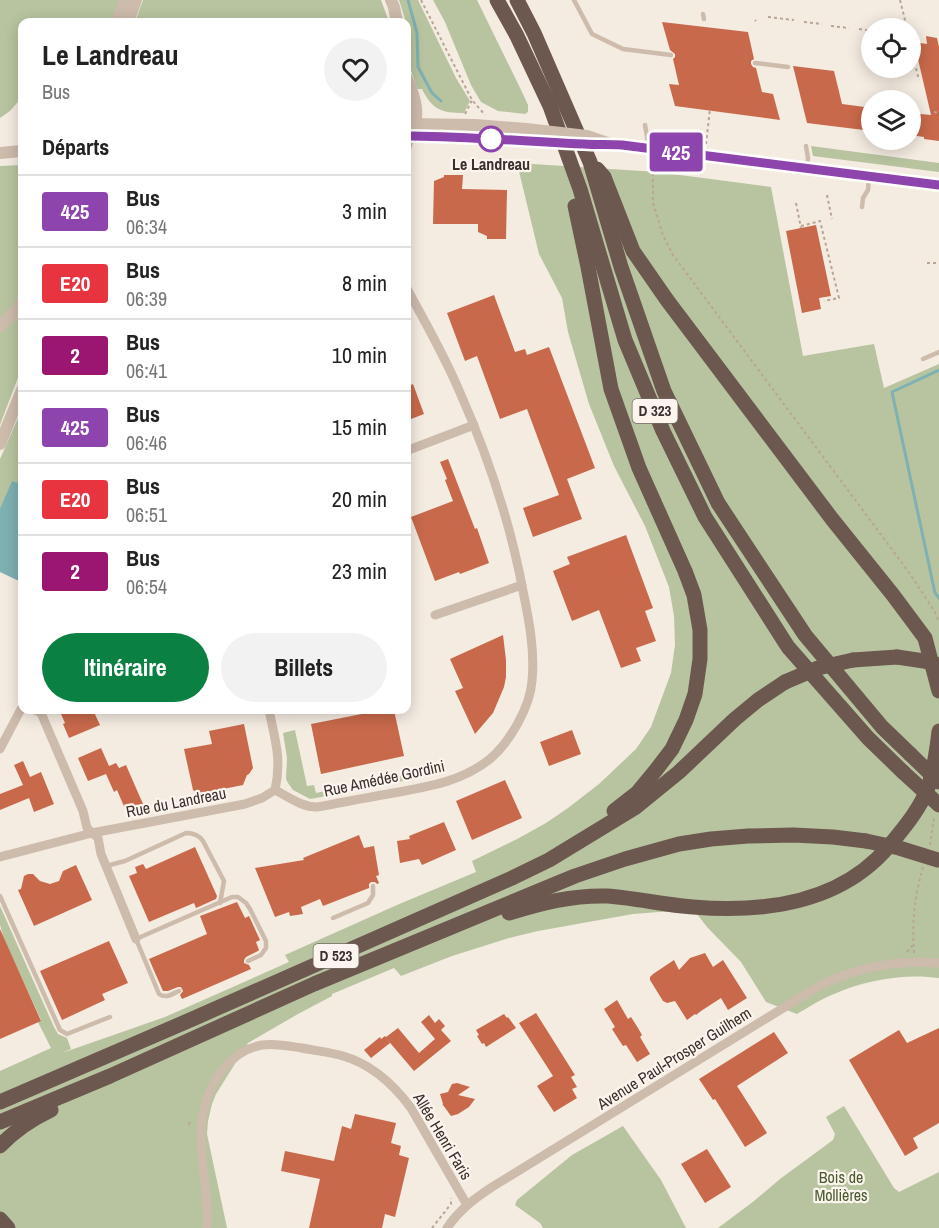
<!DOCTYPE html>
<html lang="fr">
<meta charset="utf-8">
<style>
:root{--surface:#fff;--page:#f2f2f2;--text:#222;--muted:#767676;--line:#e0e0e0;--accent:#0b8043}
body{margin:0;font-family:"Archivo Narrow",sans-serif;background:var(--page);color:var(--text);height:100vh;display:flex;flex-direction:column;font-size:22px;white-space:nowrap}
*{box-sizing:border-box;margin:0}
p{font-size:20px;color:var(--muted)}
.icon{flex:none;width:33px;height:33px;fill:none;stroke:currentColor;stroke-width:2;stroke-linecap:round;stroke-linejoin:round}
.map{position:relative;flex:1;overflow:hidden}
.panel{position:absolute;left:18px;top:18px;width:393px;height:696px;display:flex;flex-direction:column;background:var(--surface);border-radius:12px;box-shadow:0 3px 15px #0003}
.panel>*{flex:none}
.badge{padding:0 12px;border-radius:4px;font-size:21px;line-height:39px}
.tools{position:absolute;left:861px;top:18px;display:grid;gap:12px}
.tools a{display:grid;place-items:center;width:60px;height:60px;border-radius:50%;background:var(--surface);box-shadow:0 3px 15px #0003;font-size:30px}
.map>.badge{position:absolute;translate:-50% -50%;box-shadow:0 0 0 3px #fff}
h2{padding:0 24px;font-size:22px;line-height:54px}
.round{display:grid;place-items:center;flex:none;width:63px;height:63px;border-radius:32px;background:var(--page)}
.summary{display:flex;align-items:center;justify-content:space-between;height:102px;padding:0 24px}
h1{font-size:28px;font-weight:700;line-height:45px}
.cta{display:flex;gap:12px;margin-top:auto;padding:12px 24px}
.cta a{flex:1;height:69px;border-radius:36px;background:var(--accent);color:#fff;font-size:24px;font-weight:700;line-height:69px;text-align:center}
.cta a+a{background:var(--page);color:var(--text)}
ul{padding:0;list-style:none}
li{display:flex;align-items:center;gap:18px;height:72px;padding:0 24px;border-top:2px solid var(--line)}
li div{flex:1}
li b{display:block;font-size:22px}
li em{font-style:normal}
li .badge{min-width:66px;font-weight:700;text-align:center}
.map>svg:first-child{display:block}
.green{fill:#b8c4a0}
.water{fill:#7fb0b2}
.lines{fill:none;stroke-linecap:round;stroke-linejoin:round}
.stream{stroke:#7fb0b2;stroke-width:3}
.building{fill:#c8694b}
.path{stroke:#b9a596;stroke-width:2;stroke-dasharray:3 3;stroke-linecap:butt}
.service{stroke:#cdbbac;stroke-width:4.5}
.minor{stroke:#cdbbac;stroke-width:9}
.tertiary{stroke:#cdbbac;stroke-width:12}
.trunk{stroke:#6c584f;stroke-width:15}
.tertiary-bridge{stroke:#cdbbac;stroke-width:12}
.trunk-bridge{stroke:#6c584f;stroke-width:15}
.line-casing{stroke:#fff;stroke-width:14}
.line{stroke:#8e44ad;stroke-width:9}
.stop-dot{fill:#fff;stroke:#8e44ad;stroke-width:3}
.labels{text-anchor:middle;stroke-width:4.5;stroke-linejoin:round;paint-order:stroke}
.shield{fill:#fbf5ee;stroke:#756b66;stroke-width:1.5}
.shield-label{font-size:15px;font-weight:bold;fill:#3b302b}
.stop-label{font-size:16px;font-weight:bold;fill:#3b302b;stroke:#fbf5ee}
.street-label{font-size:16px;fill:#3b302b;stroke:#fbf5ee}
.park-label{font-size:16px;fill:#4a5a2e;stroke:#fbf5ee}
</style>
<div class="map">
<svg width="939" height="1228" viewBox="0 0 939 1228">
<rect width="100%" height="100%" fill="#f4ebe1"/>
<g class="green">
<path d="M0,0H121L111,22H22V97L10,111L0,118Z"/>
<path d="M143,0H381L389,22H135Z"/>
<path d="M399,0H418L456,78L470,101L464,113C442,113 432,110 422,89H417L409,64L406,22Z"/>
<path d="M433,0H477L523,94L528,105V112L525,114L498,111L481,102L471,85L445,22Z"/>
<path d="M811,146L939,163V172L813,156Z"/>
<path d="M517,163L657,172L771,187L803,356L874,344L884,388L939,364V978C906,973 864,980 834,994C821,999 809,1007 797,1014L766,1002L741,962L707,927L697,914L687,911L659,912L633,914L538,931L509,938L452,956L401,976L394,968L332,994V996L298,1014L248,1043L216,1094L212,1104L208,1121L207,1134L227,1228H0V1071L51,1048L38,1022L41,1020L4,939L0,925V906L54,1027L58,1034L67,1038L71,1049L62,1053L165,1017L289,962L285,955L397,905L476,872L472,861L519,838L546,823L568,808L599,784L636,749L651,727L671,673L675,645L674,616L669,587L645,526L614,466L589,404L568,332L562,298L539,254Z"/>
<path d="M22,165V297L0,321V166Z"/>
<path d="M22,310V367L0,425V331Z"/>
<path d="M22,409V581L21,582L17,483L12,482L0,508V459Z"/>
<path d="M295,730L307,786L314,785L316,793L349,786L350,792L310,799L293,790L288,783L286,779L287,758L283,733Z"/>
<path d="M428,767L432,775L364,789L362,783L423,771Z"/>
<path d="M844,1106L894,1188L899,1192L939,1172V1228H718L754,1201L780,1179L833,1140L835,1134L826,1117Z"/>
<path d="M623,1126L661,1180L686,1228H543L540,1223L515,1205L517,1200L572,1155Z"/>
</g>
<path class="water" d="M12,481L18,483L21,582L0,572V508Z"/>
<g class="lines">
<g class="stream">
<path d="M408,0L417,33L418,67L432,93L441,101"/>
<path d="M939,370L892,392L935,593L939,598"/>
</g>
</g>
<g class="building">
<path d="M662,22L748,32L754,59L751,61V64L753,67L756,68L762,92L773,94L780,120L675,106L669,84L679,85L673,59L675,57V54L670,50Z"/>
<path d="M926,36L937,38L939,47V141L924,139V137L910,135V113L931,115L914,42L927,44Z"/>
<path d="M793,66L834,71L842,104L872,108V131L807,123Z"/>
<path d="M444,175H463L462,189L507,190L506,239H487V236L478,232V224H433L434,181L444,177Z"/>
<path d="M816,225L831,296L819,298L821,309L802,313L786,231Z"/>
<path d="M494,295L515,352L525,349L527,355L549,347L595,468L567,479L582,519L533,537L523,508L559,495L527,409L500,419L477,356L465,361L447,313Z"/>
<path d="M413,384L424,414L406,421V387Z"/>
<path d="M448,459L475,529L477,528L489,563L460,574L459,572L435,581L411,517L453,501L445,480L447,479L440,462Z"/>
<path d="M626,535L653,608L645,611L656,641L636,648L641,661L621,668L599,610L572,621L553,571L570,564L567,557Z"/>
<path d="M503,635L506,660V677L504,687L493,713L475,734L455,691L463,688L450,659Z"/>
<path d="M72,710H93L100,725L69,738L63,724L65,723L61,714Z"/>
<path d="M382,710H394L404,756L321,774L311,724Z"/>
<path d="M244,724L253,768L249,774L247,775L243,785L198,794L193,790L184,749L212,744L209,731Z"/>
<path d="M572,730L581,754L549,766L540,742Z"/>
<path d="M101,748L109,766L116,763L119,768L126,765L143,804L126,811L117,790L114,792L106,774L88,781L78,758Z"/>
<path d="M23,761L30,777L41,772L54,804L34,812L29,798L0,810V794L23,785L14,765Z"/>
<path d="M505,780L522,818L472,840L456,801Z"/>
<path d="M444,822L456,850L422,865L419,859L400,863L397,841L410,839L409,836Z"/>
<path d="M359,835L364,848L374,846L379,875L376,876L379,883L377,884L375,882H371L369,884V888L323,906L320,899L301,907L303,914L290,916L289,912L275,917L255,868L304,860L303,858Z"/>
<path d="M195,847L217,896L216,899L196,908L194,903L149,922L129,876L137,873L135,867L143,864L146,869Z"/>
<path d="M76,865L92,900L34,926L18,890L21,889L24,876L28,874H33L40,881L50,884L59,881L63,871Z"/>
<path d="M237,902L245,918L249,916L260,940L256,942L259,950L258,951L246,957L244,960V963L249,965L251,969L182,999L180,995L183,991L181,987H178L168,991H163L149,959L207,934L200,916Z"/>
<path d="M0,929L41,1021L0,1039Z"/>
<path d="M109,941L128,983L102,994L105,1000L62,1020L40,971Z"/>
<path d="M705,953L713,967L723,960L747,998L728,1010L721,998L701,1011L696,1015L695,1014L687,1020L675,1001L667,1003L663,1001L650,980V977L653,974L674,960L679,970L690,958Z"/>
<path d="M617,1000L628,1019L631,1017L638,1028L642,1035L640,1037L650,1054L637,1062L626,1045L623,1046L619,1040L612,1029L615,1027L604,1009Z"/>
<path d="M536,1013L575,1075L571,1077L577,1087L572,1089L577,1098L554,1112L537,1086L553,1076L519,1023Z"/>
<path d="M504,1014L507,1018L508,1017L516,1028L486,1047L484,1043L482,1044L477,1036L479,1035L476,1030Z"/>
<path d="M429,1015L435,1023L439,1019L445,1026L441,1030L451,1041L414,1071L386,1038L390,1043L371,1058L364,1050L380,1037L381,1039L385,1036L386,1037L398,1028L419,1053L435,1039L421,1022Z"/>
<path d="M939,1028V1123L913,1138L918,1148L905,1156L849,1060L899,1030L907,1043Z"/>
<path d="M774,1032L788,1053L737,1086L767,1133L745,1147L715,1099L713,1100L699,1079Z"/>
<path d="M457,1083L470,1087L458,1095L475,1099L469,1107L458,1114L451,1116L443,1105L442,1106L443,1104L440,1094L448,1092L452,1084Z"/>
<path d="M355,1114L396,1123L391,1143L401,1146L399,1155L409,1158L395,1217L385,1214L382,1228H309L320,1179L281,1171L285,1151L334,1161L342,1126L351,1129Z"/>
<path d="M707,1149L731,1187L705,1203L681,1164Z"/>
</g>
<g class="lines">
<g class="path">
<path d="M421,0L472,100L485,115"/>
<path d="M900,0L907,28"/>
<path d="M768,17L794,20"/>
<path d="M755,20L756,21"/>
<path d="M804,22L822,24"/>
<path d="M831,26L849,28"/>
<path d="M859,29L872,31"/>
<path d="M910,37L916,38"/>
<path d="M910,45L919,80"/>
<path d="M934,112L939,113"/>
<path d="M465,114L472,100"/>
<path d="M706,144L710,109"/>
<path d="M653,161V203L663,235L673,255L908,571L935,612L939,622"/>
<path d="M827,195L832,219"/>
<path d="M796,203L801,228"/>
<path d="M801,226L820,221L839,298L824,301"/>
<path d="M927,263H939"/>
<path d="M930,845L934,818"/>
<path d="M907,952L913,945"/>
<path d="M914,953C912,920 914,900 923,867"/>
<path d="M189,1125L190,1120"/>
<path d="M432,1228L451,1204V1198"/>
</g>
<g class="service">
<path d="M574,0L592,34L623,49L671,55"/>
<path d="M703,14L704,19"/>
<path d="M755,63L788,67"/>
<path d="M645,125L649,148"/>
<path d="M806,146L808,158L807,168"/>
<path d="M862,207L863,198L868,190L869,176"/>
<path d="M923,359L939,352"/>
<path d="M106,866L125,861L186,833C194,833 199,835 203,841L224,881L220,903"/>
<path d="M0,896L60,1030L67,1034L110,1017"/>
<path d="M333,918L368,903L373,895V886"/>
<path d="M179,991C172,994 166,999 159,994L136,939L232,897H238L246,903L250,909L266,941V948L261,955L248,961"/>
</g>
<g class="minor">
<path d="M406,150L413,130"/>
<path d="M406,451L474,425"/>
<path d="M435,615L522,585"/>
<path d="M35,710L41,713L83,811L87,828L98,838L101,854L136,939"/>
<path d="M0,749L21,709H22"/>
<path d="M275,790C289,797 301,807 317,807C340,803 364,798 388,794C425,787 460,783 490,759C510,742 530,707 532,681C535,651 529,620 523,591C510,521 487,453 458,388C443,353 424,320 406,287"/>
<path d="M0,857L92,833L245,804L262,798L275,790C282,759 275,740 269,710"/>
<path d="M207,1228C210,1187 194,1146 205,1105C213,1078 232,1050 262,1045C275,1043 289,1046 302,1048C316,1051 330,1052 343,1056C371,1064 394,1085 411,1108L467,1205"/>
<path d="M447,1228C459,1210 474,1199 492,1187L819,986C857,967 897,960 939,963"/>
</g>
<g class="tertiary">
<path d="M391,0L394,7L397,22"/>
<path d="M117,22L123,5L127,0"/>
<path d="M128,22L136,0"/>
<path d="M406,77C413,92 419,108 415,124"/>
<path d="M406,124L475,125L526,129"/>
<path d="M406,136L528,140"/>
<path d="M610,144L939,185"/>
<path d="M0,153L22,151"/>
<path d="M0,326L16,311L22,302"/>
<path d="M0,444L22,390"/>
</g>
<g class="trunk">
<path d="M497,0L517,36L550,106L580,189L625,340L663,431L705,517L788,647L868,738L903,772"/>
<path d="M517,0L534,33L590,162L621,267L664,391L718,503L805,635L882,727L910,754"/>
<path d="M597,169L604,177L633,251L667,300L832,519L893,595L925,638L939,691"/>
<path d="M575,206L588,267L611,389L639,468L685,571L694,595L700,630V659L695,694L686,720L672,749L656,770L637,793L614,811"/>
<path d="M853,660L897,657"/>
<path d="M509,913C542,903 572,895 607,896C636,898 664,905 693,907C764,913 840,904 889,846C904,828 921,808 929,785C934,768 937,749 939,731"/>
<path d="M0,1102L197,1017L512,878L549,860L636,807L679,772L735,719L758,700L785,682"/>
<path d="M0,1122L110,1076L314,984L575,876L625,859L679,844L711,839L748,836L793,835L833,837L866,841"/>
<path d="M0,1146C14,1131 32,1119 51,1110"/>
<path d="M0,1219L8,1228"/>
</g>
<g class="tertiary-bridge">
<path d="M526,129L587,136L610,144"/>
<path d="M528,140L588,145L599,144"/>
</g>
<g class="trunk-bridge">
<path d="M897,657L924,661L939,665"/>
<path d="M785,682L818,668L853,660"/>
<path d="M910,754L939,782"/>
<path d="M903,772L939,805"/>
<path d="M866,841L899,848L938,860"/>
</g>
</g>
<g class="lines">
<defs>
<path id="line" d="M412,136C470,137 527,141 584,144C597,145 609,144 622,145L939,185"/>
</defs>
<use href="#line" class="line-casing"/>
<use href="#line" class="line"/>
</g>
<circle class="stop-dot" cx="491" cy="139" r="12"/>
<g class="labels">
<g class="shield">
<rect x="632.5" y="399" width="45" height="24" rx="4.5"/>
<rect x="313.5" y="944" width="45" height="24" rx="4.5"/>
</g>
<g class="shield-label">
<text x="655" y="416">D 323</text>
<text x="336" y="961">D 523</text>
</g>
<g class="stop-label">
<text x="491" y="170">Le Landreau</text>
</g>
<g class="street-label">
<text transform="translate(384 778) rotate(-12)" y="6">Rue Amédée Gordini</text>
<text transform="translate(176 802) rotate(-11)" y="6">Rue du Landreau</text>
<text transform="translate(674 1058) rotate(-32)" y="6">Avenue Paul-Prosper Guilhem</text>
<text transform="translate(443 1136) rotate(59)" y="6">Allée Henri Faris</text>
</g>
<g class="park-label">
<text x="841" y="1183">Bois de<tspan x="841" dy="18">Mollières</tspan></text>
</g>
</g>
</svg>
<div class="tools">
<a><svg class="icon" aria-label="locate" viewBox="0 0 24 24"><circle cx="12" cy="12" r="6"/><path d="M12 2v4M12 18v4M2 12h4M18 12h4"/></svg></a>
<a><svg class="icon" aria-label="layers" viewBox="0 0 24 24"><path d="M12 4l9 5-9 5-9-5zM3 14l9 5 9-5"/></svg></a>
</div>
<b class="badge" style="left:676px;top:152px;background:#8e44ad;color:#fff">425</b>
<section class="panel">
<div class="summary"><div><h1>Le Landreau</h1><p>Bus</p></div><a class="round"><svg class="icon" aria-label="heart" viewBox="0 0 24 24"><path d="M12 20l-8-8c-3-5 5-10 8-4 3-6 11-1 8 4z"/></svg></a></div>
<h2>Départs</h2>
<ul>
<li><span class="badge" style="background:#8e44ad;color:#fff">425</span><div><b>Bus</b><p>06:34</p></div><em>3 min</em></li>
<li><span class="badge" style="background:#e7343f;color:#fff">E20</span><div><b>Bus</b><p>06:39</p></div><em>8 min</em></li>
<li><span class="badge" style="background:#9b1670;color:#fff">2</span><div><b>Bus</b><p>06:41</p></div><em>10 min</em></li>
<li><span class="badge" style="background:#8e44ad;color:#fff">425</span><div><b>Bus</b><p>06:46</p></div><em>15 min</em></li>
<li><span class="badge" style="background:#e7343f;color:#fff">E20</span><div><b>Bus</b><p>06:51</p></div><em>20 min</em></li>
<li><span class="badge" style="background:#9b1670;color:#fff">2</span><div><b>Bus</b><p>06:54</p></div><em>23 min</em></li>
</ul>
<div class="cta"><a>Itinéraire</a><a>Billets</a></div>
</section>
</div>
